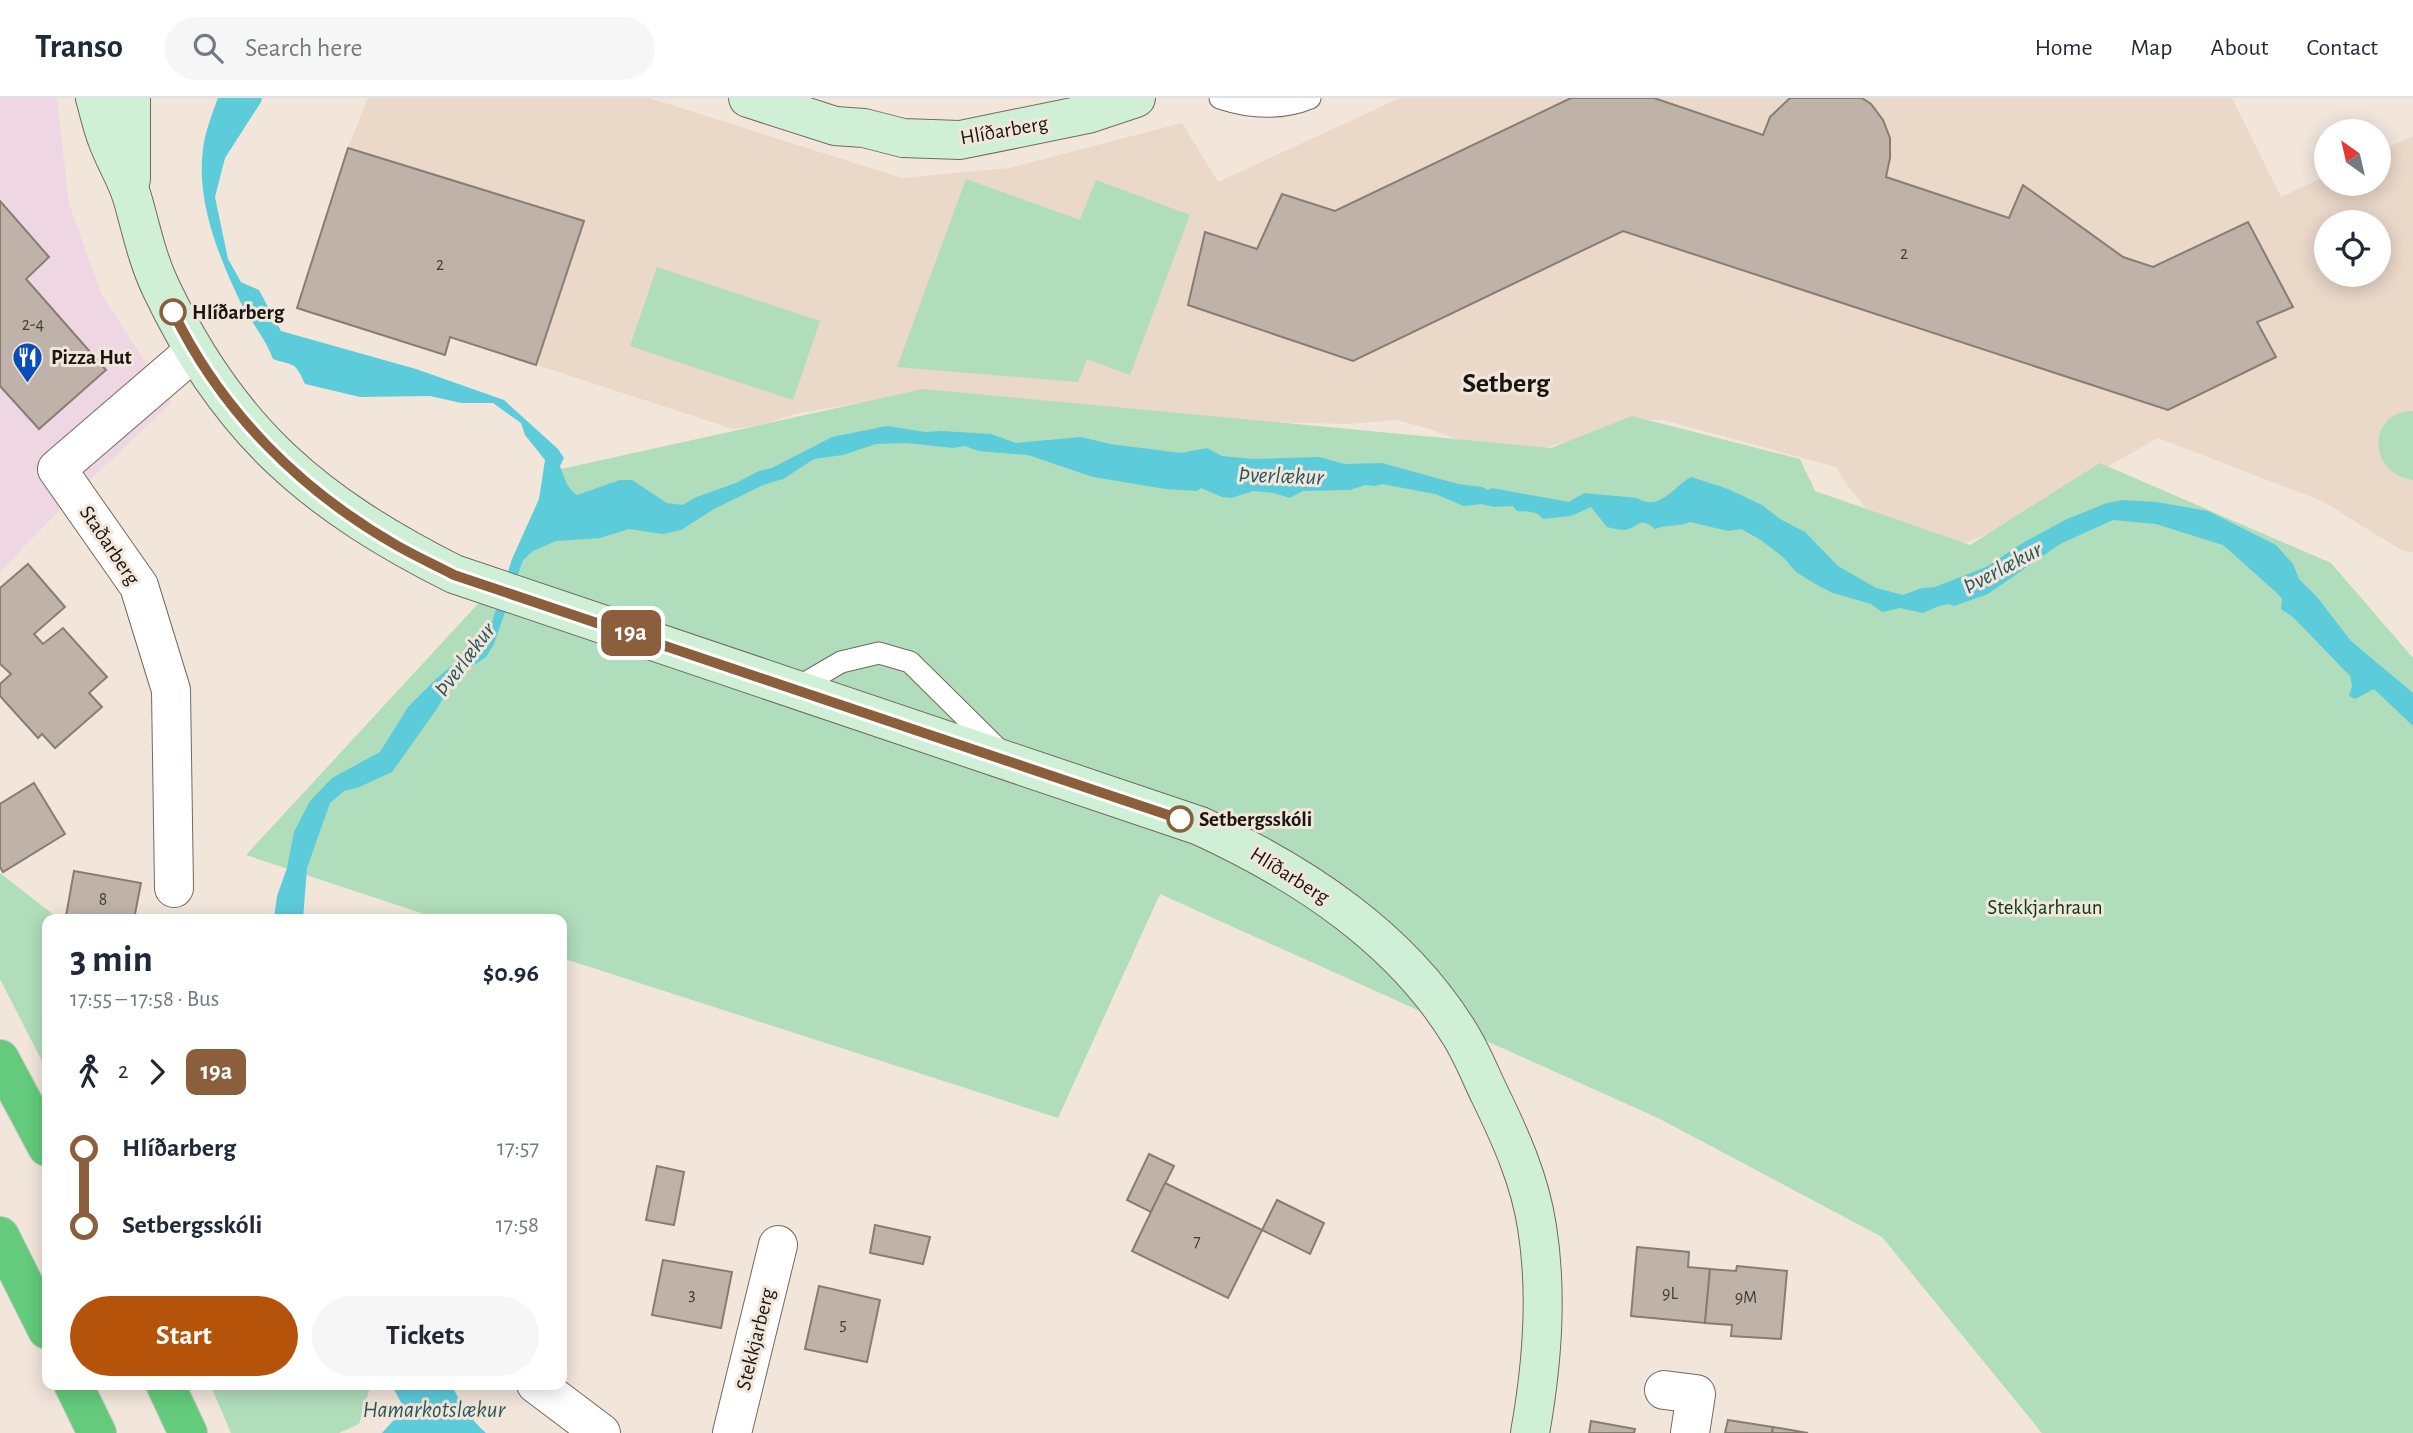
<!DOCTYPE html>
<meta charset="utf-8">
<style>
:root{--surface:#fff;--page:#f6f6f7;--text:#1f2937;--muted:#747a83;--line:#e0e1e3;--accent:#b45309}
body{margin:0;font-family:"Alegreya Sans",sans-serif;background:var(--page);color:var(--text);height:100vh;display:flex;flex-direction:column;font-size:26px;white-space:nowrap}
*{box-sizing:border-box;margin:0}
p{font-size:23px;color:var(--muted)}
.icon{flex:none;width:38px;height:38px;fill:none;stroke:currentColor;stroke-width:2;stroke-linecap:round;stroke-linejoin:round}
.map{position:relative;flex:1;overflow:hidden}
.details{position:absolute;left:42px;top:816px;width:525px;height:476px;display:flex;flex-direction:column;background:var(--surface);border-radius:14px;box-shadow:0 4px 18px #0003}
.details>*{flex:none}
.badge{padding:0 14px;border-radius:10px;font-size:24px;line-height:46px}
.needle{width:46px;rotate:326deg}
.fabs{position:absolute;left:2314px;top:21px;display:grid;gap:14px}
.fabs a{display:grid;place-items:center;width:77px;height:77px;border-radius:50%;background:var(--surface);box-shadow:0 4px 18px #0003;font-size:35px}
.map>.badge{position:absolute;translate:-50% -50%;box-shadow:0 0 0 4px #fff}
.legs{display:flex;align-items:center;gap:10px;height:77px;padding:0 28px;font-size:23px}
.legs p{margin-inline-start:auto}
.summary{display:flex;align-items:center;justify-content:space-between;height:119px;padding:0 28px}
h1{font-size:38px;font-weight:700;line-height:52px}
.button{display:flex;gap:14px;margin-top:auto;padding:14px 28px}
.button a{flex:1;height:80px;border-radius:42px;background:var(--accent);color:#fff;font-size:28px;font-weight:700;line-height:80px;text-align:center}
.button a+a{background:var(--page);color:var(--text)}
ul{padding:0 28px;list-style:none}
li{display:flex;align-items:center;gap:24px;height:77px;font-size:26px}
li i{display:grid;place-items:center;width:10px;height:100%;margin:0 9px;background:currentColor}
li i::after{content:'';width:18px;height:18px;margin:-9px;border:5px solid;border-radius:50%;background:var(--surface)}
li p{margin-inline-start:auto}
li:first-child i{background:linear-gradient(#0000 50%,currentColor 0)}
li:last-child i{background:linear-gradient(currentColor 50%,#0000 0)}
header{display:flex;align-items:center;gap:42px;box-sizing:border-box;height:98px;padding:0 35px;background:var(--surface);border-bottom:2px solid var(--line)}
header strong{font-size:33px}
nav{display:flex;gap:38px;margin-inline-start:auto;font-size:24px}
.search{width:490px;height:63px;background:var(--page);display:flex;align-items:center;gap:18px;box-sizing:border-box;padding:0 24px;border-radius:38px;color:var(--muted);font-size:26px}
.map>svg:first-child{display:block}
.commercial{fill:#eed7e3}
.built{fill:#ead8c9;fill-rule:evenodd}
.green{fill:#b0ddbb}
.water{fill:#5ccbda}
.building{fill:#bfb3a9;stroke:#877d73;stroke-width:2}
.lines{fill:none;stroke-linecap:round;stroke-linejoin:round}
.lane-casing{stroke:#736960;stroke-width:23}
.street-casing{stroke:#736960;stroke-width:40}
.secondary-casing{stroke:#736960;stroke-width:40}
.highway-casing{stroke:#c8c7c6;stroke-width:40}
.lane{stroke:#fff;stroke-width:21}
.street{stroke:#fff;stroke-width:38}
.secondary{stroke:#d0efd7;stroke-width:38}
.highway{stroke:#63cb7b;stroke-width:38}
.line-1-casing{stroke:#fff;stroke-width:16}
.line-1{stroke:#8b5e3c;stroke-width:10}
.stop-1-dot{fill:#fff;stroke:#8b5e3c;stroke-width:3.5}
.labels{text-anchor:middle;stroke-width:6;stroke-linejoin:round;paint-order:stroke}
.number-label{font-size:18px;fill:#433d38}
.street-label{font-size:21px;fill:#1a1613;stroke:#f2e6db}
.stop-label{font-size:21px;font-weight:bold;fill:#1a1613;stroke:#f2e6db;text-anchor:start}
.poi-label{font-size:21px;font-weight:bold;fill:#1a1613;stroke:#f2e6db;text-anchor:start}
.park-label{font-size:21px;fill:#033c1c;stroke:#f2e6db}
.water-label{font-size:23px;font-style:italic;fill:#27585e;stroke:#f2e6db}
.district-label{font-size:28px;font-weight:bold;fill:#1a1613;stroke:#f2e6db}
</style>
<header>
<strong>Transo</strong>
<div class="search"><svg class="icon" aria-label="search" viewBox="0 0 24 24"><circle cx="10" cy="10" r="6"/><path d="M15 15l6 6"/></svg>Search here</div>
<nav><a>Home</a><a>Map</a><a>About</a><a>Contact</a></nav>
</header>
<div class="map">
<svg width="2413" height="1335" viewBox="0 0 2413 1335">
<rect width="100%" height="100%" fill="#f2e6db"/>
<path class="commercial" d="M0,0H57L69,106L101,195L171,305L67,404L0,474Z"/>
<path class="built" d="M368,0H649L902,80L1009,70L1182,25L1218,84L1400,0H2232L2281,99L2326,78V86H2378V54L2413,38V454L2403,453L2322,403L2158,340L1997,431L1964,446L1870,415L1847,387L1836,369L1663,322H1641L1527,355L1500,358L1430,331L1396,322L1349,326L1271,324L897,304L857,305L795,316L761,327L733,331L451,239L445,257L297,210L348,50ZM2326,124H2378V177H2326Z"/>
<g class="green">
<path d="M966,81L1080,122L1096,82L1190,117L1130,277L1087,261L1078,284L897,269Z"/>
<path d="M657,169L820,223L793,302L630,248Z"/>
<path d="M923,291L1551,350L1632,318L1800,361L1815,393L1970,447L2100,365L2331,465L2413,560V1335H2042L1882,1139L1660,1021L1160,796L1058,1020L562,860V821H439L246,757L522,458L552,373Z"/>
<path d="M2413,313V382H2412C2363,372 2371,312 2413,313Z"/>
<path d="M0,775L59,821H47V973L0,881Z"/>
<path d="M210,1286H371L359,1326L339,1335H231Z"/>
</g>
<g class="water">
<path d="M218,0H262L261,4L225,60L215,99L228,161L241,184L259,192L281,233L416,271L504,302L558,351L564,360L560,368C564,379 567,391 577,397L620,382H632L667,405L683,407L694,400L736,385L759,373L772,370L832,339L887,328L925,334L941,333L991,336L1016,345L1081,339L1110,346L1181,355L1207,350L1222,358L1253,361L1319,359L1345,366L1382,365L1458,386L1482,389L1488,392L1492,390L1569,404L1584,395L1637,400C1660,414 1673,389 1691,379L1728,391L1762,407L1780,421L1805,434L1838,468L1876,490L1903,497L1922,490L1935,489L1986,469L2021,446L2067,421L2107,405L2123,402L2156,404L2208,413L2276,447L2293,466L2299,481L2317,499L2351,543L2413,595V628L2374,591L2355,601L2349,598L2352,588L2350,578L2293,519L2281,511L2282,501L2277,495L2223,447L2156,426L2113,422L2060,446L1988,496L1954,508L1948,506L1939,508L1923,515L1900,510L1882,514L1871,506L1833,495L1817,487L1796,474L1784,460L1761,442L1741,431L1728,433L1690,424C1680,429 1667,426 1655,431C1638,417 1640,430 1624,432C1619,432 1612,430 1607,429L1591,409L1571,418L1543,421C1536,412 1527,414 1517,413L1513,408L1494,409L1482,406L1464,408L1435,396L1382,386L1375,388L1365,387L1350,392L1303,393L1290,400L1274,395L1253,393L1231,400L1222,399L1201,390L1197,393L1165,391L1093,379L1028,357L979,353L965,348L953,350L907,345L876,346L843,357L814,361L783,381L763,387L714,411L681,432L663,436L629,431L600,440L556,443L533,453L523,462L494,546L486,559L456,579L436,612L392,674L357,690L344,693L330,705L307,770L303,821H274L277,798L287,770L294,734L310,703L332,680L380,654L408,609L436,581L456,564L492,524L512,461L539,401L545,362L525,337L521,325L493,305H461L430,298L360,299L305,286C295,263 294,268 273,261C265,239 249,222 239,201C218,157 196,101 203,51C205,34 212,16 218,0Z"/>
<path d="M391,1286H451C461,1306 470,1321 486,1335H382L400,1315L402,1306Z"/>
</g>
<g class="building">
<path d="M1571,0H1654L1763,37L1770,19L1790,0H1862L1871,6L1883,22L1890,40V60L1886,79L2009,120L2023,87L2123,159L2153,169L2248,124L2293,209L2257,224L2276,259L2168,312L1623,133L1353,263L1188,207L1205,134L1257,151L1282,96L1335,113Z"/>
<path d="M348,50L584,123L536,267L450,239L445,257L297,210Z"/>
<path d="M0,103L49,159L26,181L106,272L39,331L0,288Z"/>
<path d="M28,466L65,509L34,536L43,546L63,530L107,579L89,595L102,609L55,650L42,636L38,640L0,598V586L11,576L0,566V490Z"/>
<path d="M34,685L65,736L3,774L0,769V706Z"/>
<path d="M74,773L141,785L134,821H81L66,818Z"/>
<path d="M1149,1056L1174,1068L1151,1114L1127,1102Z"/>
<path d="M657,1068L684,1074L674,1127L646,1122Z"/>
<path d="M1165,1085L1262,1132L1228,1200L1132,1153Z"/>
<path d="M1277,1102L1324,1125L1310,1156L1262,1132Z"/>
<path d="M875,1127L930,1139L923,1166L870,1155Z"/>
<path d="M1637,1149L1689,1154L1688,1169L1710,1171L1705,1225L1631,1218Z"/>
<path d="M663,1162L732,1174L721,1230L652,1217Z"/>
<path d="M1737,1168L1787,1173L1781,1241L1731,1238L1732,1227L1705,1225L1710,1171L1736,1173Z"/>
<path d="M819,1188L880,1202L867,1264L805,1251Z"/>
<path d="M1728,1322L1773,1329L1772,1335H1725Z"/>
<path d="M1591,1323L1635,1331L1634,1335H1589Z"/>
<path d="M1773,1329L1808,1335H1772Z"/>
</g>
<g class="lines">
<defs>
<g id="lane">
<path d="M1220,0C1250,10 1281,12 1310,0"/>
<path d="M795,591L841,564L879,555L910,564L999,652"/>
</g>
<g id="street">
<path d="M174,790L171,592L139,488L57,371L193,254"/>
<path d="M536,1286L601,1335"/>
<path d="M1664,1292L1696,1296L1690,1335"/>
<path d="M732,1335L778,1147"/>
</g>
<g id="secondary">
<path d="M95,0C99,14 102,28 107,41C114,61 126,79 132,99C141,130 147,161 161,190C229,334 315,406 454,476L1200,728C1302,775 1402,840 1461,938C1472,956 1480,976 1489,995C1510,1038 1530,1082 1537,1129C1548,1197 1542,1268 1530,1335"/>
<path d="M131,0V81"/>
<path d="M748,0L835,28L864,30L903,40L960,42L1088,16L1136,0"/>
</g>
<g id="highway">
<path d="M0,961L47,1049"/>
<path d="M0,1138L47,1232"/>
<path d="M73,1286L97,1335"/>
<path d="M165,1286L188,1335"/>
</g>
</defs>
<use href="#lane" class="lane-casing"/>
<use href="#street" class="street-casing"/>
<use href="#secondary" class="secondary-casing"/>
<use href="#highway" class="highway-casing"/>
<use href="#lane" class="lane"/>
<use href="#street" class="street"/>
<use href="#secondary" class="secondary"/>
<use href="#highway" class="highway"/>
</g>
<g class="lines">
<defs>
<path id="line-1" d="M173,214C222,314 300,392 396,447C415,458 435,467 454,477L1180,721"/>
</defs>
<use href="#line-1" class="line-1-casing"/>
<use href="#line-1" class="line-1"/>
</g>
<defs>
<symbol id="restaurant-pin" viewBox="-11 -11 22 30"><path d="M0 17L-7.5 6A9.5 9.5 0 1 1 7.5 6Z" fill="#094db8" stroke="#f2e6db"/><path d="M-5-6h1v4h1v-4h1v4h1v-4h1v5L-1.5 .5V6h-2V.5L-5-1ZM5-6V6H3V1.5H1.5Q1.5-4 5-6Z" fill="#fff"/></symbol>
</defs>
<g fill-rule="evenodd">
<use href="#restaurant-pin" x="10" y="242" width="35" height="47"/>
</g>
<g class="stop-1-dot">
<circle cx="173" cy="214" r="12"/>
<circle cx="1180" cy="721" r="12"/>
</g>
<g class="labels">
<g class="number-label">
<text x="1904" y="161">2</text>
<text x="440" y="172">2</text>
<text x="33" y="232">2-4</text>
<text x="103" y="807">8</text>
<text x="1197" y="1149">7</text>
<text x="1670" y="1201">9L</text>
<text x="692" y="1202">3</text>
<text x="1746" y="1205">9M</text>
<text x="843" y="1232">5</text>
</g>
<g class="street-label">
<text transform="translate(1004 32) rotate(-10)" y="7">Hlíðarberg</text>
<text transform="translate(110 447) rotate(56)" y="7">Staðarberg</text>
<text transform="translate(1290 777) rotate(32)" y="7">Hlíðarberg</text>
<text transform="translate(755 1241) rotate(-76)" y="7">Stekkjarberg</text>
</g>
<g class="stop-label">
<text x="192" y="221">Hlíðarberg</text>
<text x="1199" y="728">Setbergsskóli</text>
</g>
<g class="poi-label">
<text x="51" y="266">Pizza Hut</text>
</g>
<g class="park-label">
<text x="2045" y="816">Stekkjarhraun</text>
</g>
<g class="water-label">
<text transform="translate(1281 377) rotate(2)" y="8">Þverlækur</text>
<text transform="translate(2002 469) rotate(-28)" y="8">Þverlækur</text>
<text transform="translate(464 561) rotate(-53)" y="8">Þverlækur</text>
<text x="434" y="1319">Hamarkotslækur</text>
</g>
<g class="district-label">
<text x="1506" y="294">Setberg</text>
</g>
</g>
</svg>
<div class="fabs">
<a><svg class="needle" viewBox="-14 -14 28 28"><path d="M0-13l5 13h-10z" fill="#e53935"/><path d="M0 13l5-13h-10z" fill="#747a83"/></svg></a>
<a><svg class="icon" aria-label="locate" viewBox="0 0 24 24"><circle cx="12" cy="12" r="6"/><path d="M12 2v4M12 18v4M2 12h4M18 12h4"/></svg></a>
</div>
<b class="badge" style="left:631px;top:535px;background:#8b5e3c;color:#fff">19a</b>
<section class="details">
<div class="summary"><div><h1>3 min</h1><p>17:55 – 17:58 · Bus</p></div><b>$0.96</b></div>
<div class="legs"><svg class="icon" aria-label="walk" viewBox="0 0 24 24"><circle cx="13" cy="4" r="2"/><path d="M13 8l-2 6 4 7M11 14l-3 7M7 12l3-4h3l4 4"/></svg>2<svg class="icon" aria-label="forward" viewBox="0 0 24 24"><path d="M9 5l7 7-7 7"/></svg><b class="badge" style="background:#8b5e3c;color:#fff">19a</b></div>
<ul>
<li><i style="color:#8b5e3c"></i><b>Hlíðarberg</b><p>17:57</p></li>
<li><i style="color:#8b5e3c"></i><b>Setbergsskóli</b><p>17:58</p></li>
</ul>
<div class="button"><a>Start</a><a>Tickets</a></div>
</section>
</div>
